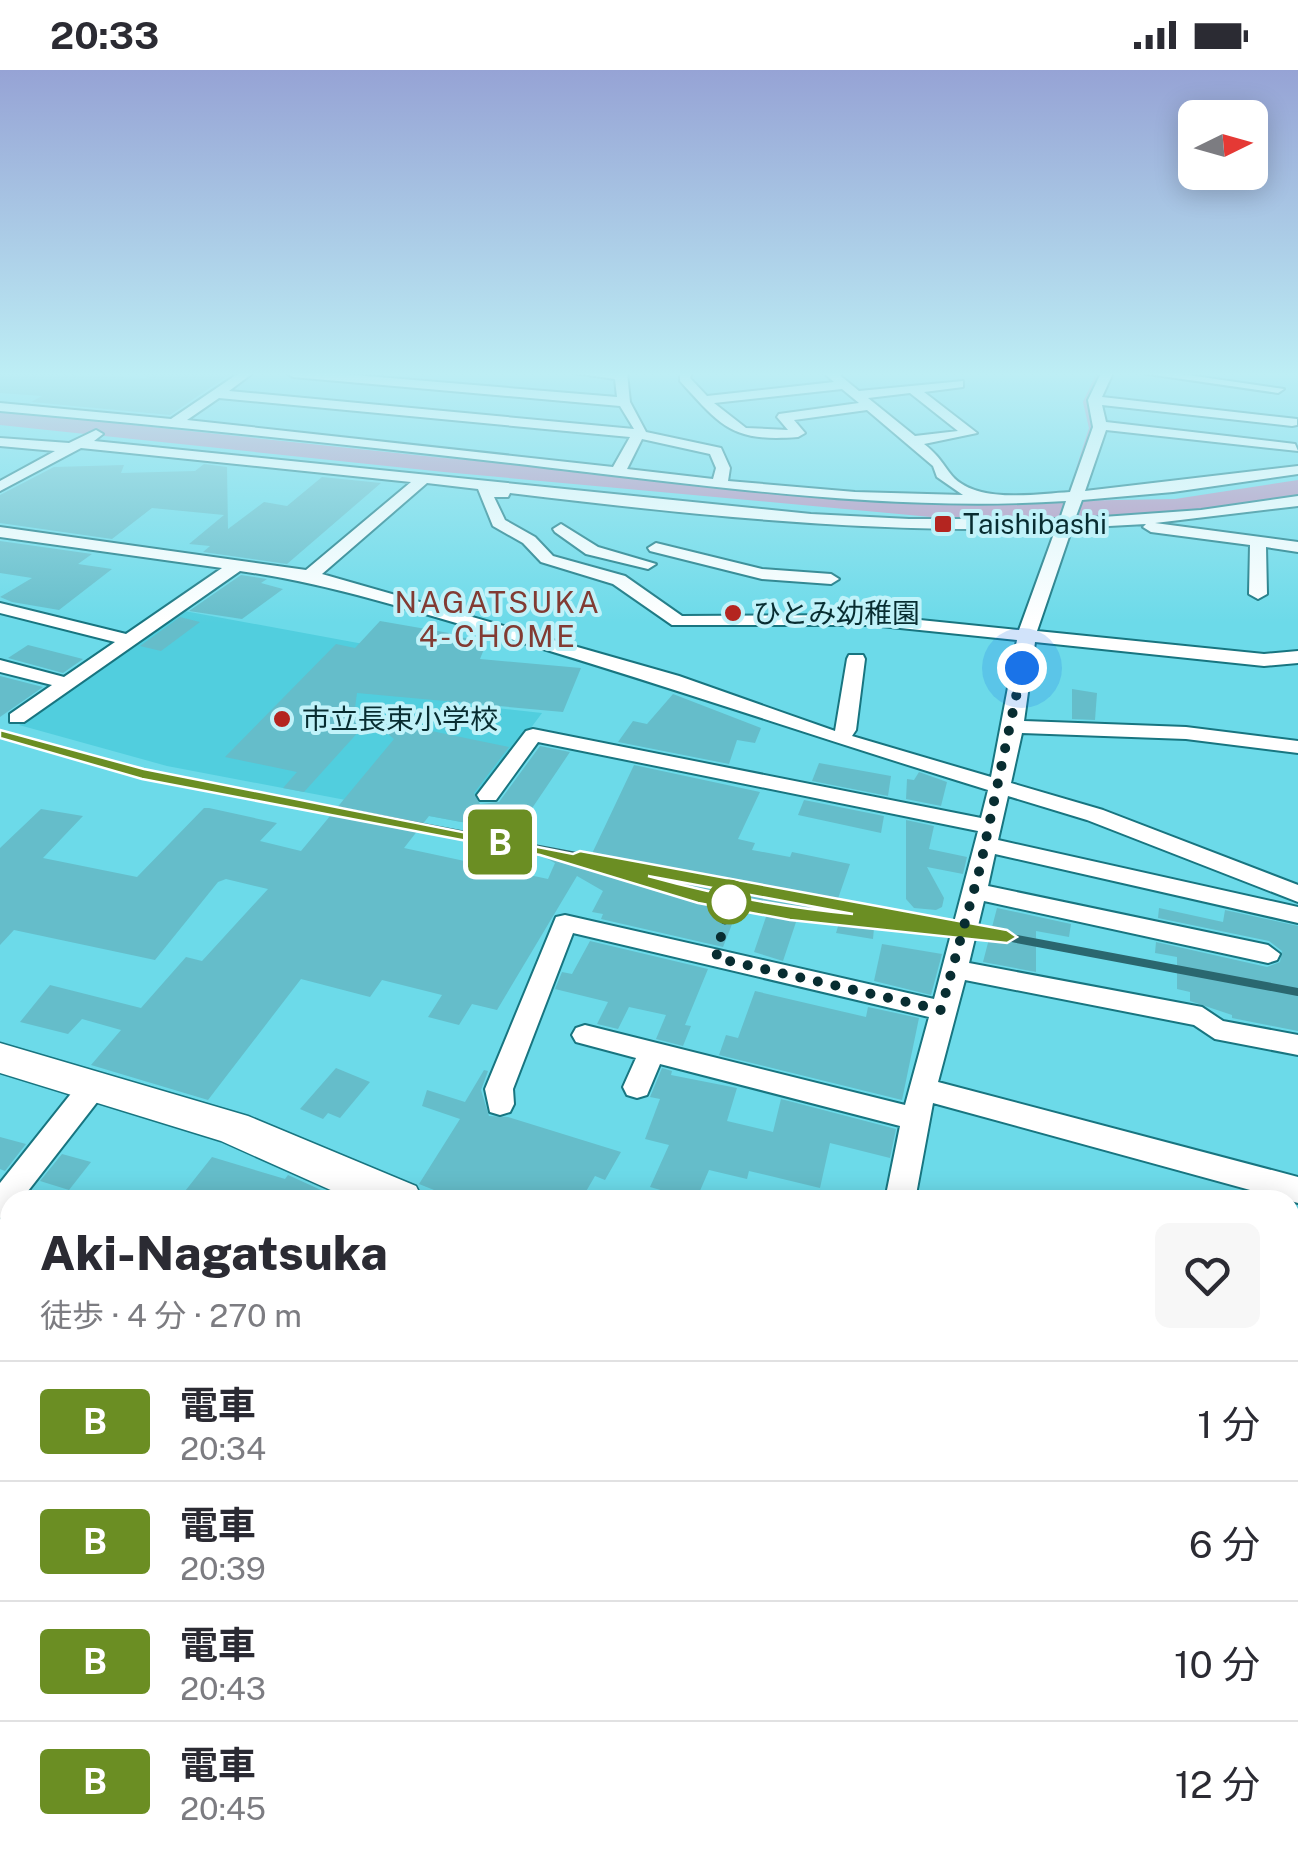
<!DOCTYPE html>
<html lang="ja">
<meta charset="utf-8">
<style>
:root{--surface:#fff;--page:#f7f7f7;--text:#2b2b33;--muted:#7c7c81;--line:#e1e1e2}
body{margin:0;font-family:"Public Sans","Noto Sans JP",sans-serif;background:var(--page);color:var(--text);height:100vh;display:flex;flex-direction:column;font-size:38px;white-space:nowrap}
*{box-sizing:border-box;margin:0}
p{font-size:32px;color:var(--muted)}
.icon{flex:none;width:55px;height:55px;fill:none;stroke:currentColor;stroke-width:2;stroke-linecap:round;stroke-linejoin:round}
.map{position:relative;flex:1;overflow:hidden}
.sheet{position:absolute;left:0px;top:1120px;width:1300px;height:670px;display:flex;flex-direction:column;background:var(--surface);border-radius:30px 30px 0 0;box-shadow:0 5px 25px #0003}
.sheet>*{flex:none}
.badge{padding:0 20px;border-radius:8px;font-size:35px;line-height:65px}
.needle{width:65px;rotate:85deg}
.controls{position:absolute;left:1178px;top:30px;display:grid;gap:20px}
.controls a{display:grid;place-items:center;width:90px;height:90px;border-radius:15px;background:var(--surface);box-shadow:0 5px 25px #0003;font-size:50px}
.you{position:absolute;width:50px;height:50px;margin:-25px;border:8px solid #fff;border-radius:50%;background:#1a73e8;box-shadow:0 0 0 15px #1a73e833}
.map>.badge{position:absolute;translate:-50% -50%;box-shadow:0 0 0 5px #fff}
.round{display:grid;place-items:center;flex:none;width:105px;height:105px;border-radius:15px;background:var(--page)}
.summary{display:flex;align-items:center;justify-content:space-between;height:170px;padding:0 40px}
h1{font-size:48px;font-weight:800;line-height:75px}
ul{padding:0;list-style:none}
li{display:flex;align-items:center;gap:30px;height:120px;padding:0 40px;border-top:2px solid var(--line)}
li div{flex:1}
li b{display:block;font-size:38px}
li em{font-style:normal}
li .badge{min-width:110px;font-weight:700;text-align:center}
.status{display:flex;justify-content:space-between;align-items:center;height:70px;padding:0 50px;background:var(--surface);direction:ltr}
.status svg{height:28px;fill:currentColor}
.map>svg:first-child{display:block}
.built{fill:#51cede}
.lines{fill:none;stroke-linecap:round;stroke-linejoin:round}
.stream-far2{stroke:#bb8ab9;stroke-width:4}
.stream-far1{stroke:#bb8ab9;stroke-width:9}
.stream{stroke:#bb8ab9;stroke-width:11}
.river{fill:#bb8ab9;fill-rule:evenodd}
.building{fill:#65bdca}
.minor-casing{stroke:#187580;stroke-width:4}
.secondary-casing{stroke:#187580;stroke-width:3}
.minor{fill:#fff;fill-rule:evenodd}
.secondary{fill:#fff;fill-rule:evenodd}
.rail-far1{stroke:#2a676f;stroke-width:5}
.rail{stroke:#2a676f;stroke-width:8}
.line{fill:#6b8e23;stroke:#fff;stroke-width:2.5;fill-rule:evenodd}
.walk{stroke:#082d31;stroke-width:10;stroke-dasharray:0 18}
.poi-dot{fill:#b42520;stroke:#c0f2f9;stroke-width:4}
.stop-dot{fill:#fff;stroke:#6b8e23;stroke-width:5}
.labels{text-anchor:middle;stroke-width:8;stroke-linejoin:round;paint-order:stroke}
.far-poi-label{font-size:28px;fill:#082d31;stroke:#c0f2f9;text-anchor:start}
.far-neighbourhood-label{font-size:30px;letter-spacing:2.5px;fill:#823b33;stroke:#c0f2f9}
</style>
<div class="status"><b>20:33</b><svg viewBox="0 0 49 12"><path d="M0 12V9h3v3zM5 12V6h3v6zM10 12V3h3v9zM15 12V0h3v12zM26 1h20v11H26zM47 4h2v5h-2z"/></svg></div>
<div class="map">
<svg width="1298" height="1790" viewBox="0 0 1298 1790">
<rect width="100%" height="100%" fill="#6cdae9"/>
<path class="built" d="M179,540L477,595L458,634L542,643L461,752L167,696L19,655Z"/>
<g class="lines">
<g class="stream-far2">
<path d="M1074,412L1091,358L1085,332L1099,303"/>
<path d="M1026,441L1037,432"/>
</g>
<path class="stream-far1" d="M0,1247L10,1244"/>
<path class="stream" d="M163,1790L169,1780"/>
<path class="river" d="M0,341L444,388L953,433L1175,429L1298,410V426L1175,445L953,449L444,402L0,355Z"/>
</g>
<g class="building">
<path d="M0,302L147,308V302H233L170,345L31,332L42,326L0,323Z"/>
<path d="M204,394L227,397L228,459L264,432L287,436L322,407L381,413L287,494L203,482L210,476L189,474L224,445L152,438L112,469L0,453V425L54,397L124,395L121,403L195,401Z"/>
<path d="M0,471L92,484L78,494L112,499L59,540L12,532L0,527L32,508L0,503Z"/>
<path d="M241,505L267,509L261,513L283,519L242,549L189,541Z"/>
<path d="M180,547L200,552L161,581L140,576Z"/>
<path d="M380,551L449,563L446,567L488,569L480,589L581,598L563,642L357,623L354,645L509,677L474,723L480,734L499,732L540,676L570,682L516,762L429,746L404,778L548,809L555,793L544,787L545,784L588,792L634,695L760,722L738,769L755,773L752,780L790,787L792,782L850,794L832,846L800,840L783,891L754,882L767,844L740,834L723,877L601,849L603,844L592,842L603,821L577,806L497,940L472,934L459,955L428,947L442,925L382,910L370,927L301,909L208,1030L91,995L121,960L82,949L68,964L20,952L50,915L141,938L186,887L202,891L268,819L226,809L218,812L155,890L14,860L0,875V778L41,739L83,746L43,788L137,807L204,738H209L277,753L260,771L301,781L394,669L370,649L304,722L283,718L297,702L225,687L336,574L355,578Z"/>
<path d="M28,575L83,589L63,603L8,588Z"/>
<path d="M0,606L43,617L0,647Z"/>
<path d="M1072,619L1097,623L1095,650L1072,649Z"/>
<path d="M673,624L761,658L755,673L737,670L729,694L618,672L633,651L647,654Z"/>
<path d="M819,693L891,706L888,726L812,711Z"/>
<path d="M919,702L947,712L941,736L906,729L907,709L914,710Z"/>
<path d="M804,730L884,746L881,763L798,745Z"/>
<path d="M906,750L934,756L929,779L967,787L963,804L927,797L944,828L942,837L936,840L914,838L906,829Z"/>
<path d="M997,838L1071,854L1069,867L1036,861V902L983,892Z"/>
<path d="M1159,838L1223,852L1225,840L1298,856V961L1232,948V945L1190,931V922L1177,919V887L1155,883L1156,872L1267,897L1280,892L1282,881L1269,871L1158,848Z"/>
<path d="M843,840L875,847L873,869L836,863Z"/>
<path d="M590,871L708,899L685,955L691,956L683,976L656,969L666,945L629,937L618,959L597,954L608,932L555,919L562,902L572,904Z"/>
<path d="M882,874L942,884L931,925L874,911Z"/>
<path d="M755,921L866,947L868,937L919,948L902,1030L719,985L726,965L738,968Z"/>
<path d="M336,998L370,1012L340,1048L328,1043L323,1049L300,1039Z"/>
<path d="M662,998L672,1001L671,1005L737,1018L727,1051L773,1062L781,1029L896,1059L890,1088L830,1073L820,1118L749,1101L747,1109L709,1100L696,1130H661L664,1121L650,1117L669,1075L645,1069L660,1029L650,1027Z"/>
<path d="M484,1000L488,1001L481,1020L489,1046L508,1047L621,1082L605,1110L595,1106L581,1130H459L419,1114L460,1049L422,1036L427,1020L465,1032Z"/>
<path d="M0,1067L26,1074L5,1101L0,1099Z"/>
<path d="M62,1084L91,1092L69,1120L40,1111Z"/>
<path d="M212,1087L285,1109L288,1105L321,1120L313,1130H178Z"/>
</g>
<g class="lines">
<defs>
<g id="minor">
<path d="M239,303H253L229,321L634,359L620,336L293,307L287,303H330L617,327L615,309L574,303H627L630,332L646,362L721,378L730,398L728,411L855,422L963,425L937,407L933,396L867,340L794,350L805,363L798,367C732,372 722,357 680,311V303H692L690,308L707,326L834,312L824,303H837L859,321L963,311V317L924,322L977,363L924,374C936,383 941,391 949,402C972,435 1035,424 1070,422L1093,357L1088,330L1101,303H1113L1102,327L1297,349V355L1292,356L1102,335L1106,352L1295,374L1298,381L1106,360L1085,421L1298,396V404L1173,422L1082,430L1075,449L1201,440L1298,426V436L1155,453L1298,472V482L1266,477L1267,524L1258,529L1249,524L1250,475L1151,462L1143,457L1146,454L1072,458L1037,561L1264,584L1298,581V593L1264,596L1035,572L1024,651L1186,657L1298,671V683L1186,669L1022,663L1011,713L1103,740L1298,815V832L1087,750L1008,726L998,770L1298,837V853L995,784L988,816L1268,875L1280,884L1277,890L1268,893L984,831L969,893L1202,937L1223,951L1298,965V985L1215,969L1194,955L965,910L938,1012L1298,1107V1133L933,1033L915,1130H885L900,1056L660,994L647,1025L637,1028L627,1025L623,1017L636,988L576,972L572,965L576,958L585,955L905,1035L929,947L573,863L513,1019L514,1034L510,1042L500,1045L490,1042L485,1019L556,847L565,845L934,929L978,761L538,672L496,730H480L477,725L526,661L533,659L981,748L988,720C821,669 657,612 490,563C407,539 326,513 240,501L24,652H10V644L52,615L0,602V590L64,607L115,572L0,543V533L126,564L222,498L0,467V457L306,500L411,412L81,378L0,421V411L55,381L0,376V368L69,373L96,360L103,364L94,371L811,444L909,449H1060L1066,431C890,442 718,417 544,397C363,376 182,357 0,341V333L171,349ZM842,319L859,333L779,344L777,347L788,360L746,358L714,333ZM910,323L958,361L915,366L868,328ZM219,328L630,367L613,397L187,350ZM642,369L710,384L716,398L713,409L627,399ZM427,413L478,419L493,456L523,473L541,492L613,514L672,555H871L1017,570L991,707L852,666L856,660L865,589L863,585H849L847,589L835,661L679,606L322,504ZM510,423C691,445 873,464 1056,458L1019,560L871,545L682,546L625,506L553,486L535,467L505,450L494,427H508Z"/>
<path d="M1141,303H1174L1284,319L1278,323Z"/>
<path d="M561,454L598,477L656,494L648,499L586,484L555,462L553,459Z"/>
<path d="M656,473L762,499L831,504L839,509L831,514L762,509L650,481L648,478Z"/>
<path d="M95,1003L105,1006L109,1014L105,1022L21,1130H10V1144L0,1148V1113L85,1006Z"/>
<path d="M1290,1257L1298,1259V1289L1290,1287Z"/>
<path d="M0,1337L10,1341V1375L0,1371Z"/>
<path d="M1290,1729L1298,1732V1776L1290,1773Z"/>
<path d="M806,1780H861L865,1790H810Z"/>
<path d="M1096,1780H1153L1157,1790H1092Z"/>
</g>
<g id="secondary">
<path d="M0,973L248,1046L416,1116L423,1130H353L221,1071L0,1003Z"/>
<path d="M1290,1476L1298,1478V1536L1290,1532Z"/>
</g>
</defs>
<use href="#minor" class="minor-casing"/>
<use href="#secondary" class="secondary-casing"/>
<use href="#minor" class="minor"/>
<use href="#secondary" class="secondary"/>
<path class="rail-far1" d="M0,665L84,688"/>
<g class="rail">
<path d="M75,686L142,704L1298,922"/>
<path d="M632,809L790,844L853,851"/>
</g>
</g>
<linearGradient id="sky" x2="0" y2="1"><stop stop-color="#96a3d5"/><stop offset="0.55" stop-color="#bdeef5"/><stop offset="1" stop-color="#bdeef5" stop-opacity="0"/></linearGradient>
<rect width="1298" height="553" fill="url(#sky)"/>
<path class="line" d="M0,660L144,699L573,784L580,781L1007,860L1017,867L1007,873L790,850L698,833L540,785L142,709L0,668ZM648,806L853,844C783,837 716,825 648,806Z"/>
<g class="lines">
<path class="walk" d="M729,832L716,888L941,940L980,798L1022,598"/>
</g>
<g class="poi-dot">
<rect x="933" y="444" width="20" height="20" rx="5"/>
<circle cx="733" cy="543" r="10"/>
<circle cx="282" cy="649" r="10"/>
</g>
<circle class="stop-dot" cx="729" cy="832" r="20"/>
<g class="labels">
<g class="far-poi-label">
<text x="963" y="464">Taishibashi</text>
<text x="753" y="553">ひとみ幼稚園</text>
<text x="302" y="659">市立長束小学校</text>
</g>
<g class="far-neighbourhood-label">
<text x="498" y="543">NAGATSUKA<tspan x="498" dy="34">4-CHOME</tspan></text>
</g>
</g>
</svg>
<div class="controls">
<a><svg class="needle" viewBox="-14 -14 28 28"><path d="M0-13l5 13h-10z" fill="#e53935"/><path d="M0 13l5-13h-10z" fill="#7c7c81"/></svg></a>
</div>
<div class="you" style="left:1022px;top:598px"></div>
<b class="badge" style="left:500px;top:772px;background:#6b8e23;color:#fff">B</b>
<section class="sheet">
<div class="summary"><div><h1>Aki-Nagatsuka</h1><p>徒歩 · 4 分 · 270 m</p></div><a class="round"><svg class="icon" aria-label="heart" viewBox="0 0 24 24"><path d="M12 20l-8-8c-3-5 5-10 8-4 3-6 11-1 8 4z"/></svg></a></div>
<ul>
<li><span class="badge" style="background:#6b8e23;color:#fff">B</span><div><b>電車</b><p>20:34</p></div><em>1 分</em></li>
<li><span class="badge" style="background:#6b8e23;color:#fff">B</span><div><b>電車</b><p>20:39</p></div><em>6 分</em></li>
<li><span class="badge" style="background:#6b8e23;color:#fff">B</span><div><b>電車</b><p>20:43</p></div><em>10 分</em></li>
<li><span class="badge" style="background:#6b8e23;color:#fff">B</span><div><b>電車</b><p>20:45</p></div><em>12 分</em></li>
</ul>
</section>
</div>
